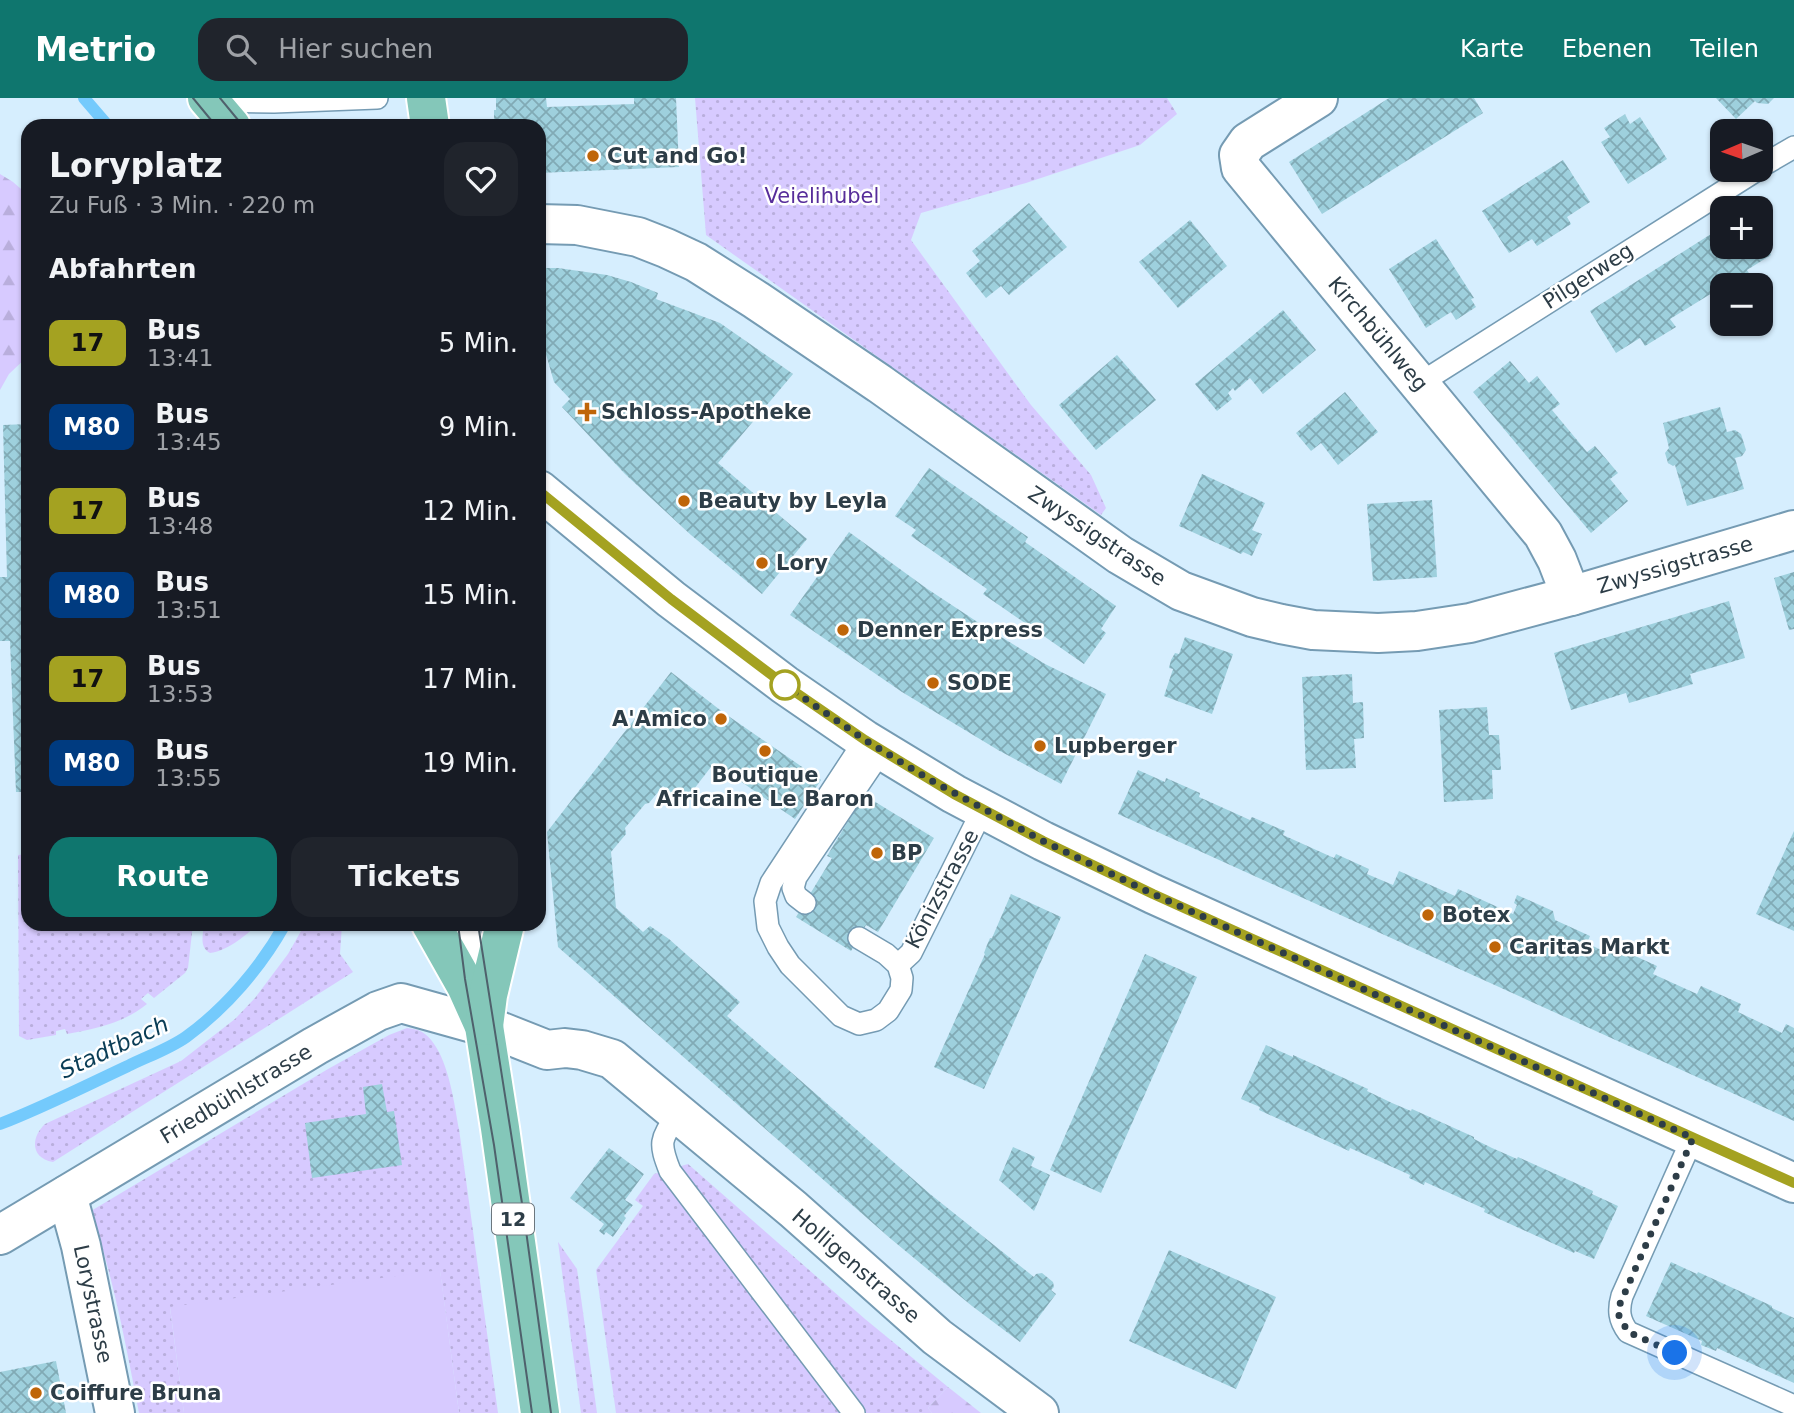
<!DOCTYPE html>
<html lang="de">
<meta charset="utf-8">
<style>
:root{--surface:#171b24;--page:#20242c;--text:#f1f3f6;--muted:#9ea1a6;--accent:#0f766e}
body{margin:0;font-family:"DejaVu Sans",sans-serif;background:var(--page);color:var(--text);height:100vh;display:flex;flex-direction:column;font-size:26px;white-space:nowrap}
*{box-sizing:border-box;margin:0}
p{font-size:23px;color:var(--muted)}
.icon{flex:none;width:38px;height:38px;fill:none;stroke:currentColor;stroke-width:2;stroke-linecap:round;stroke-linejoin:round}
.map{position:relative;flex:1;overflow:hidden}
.sheet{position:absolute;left:21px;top:21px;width:525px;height:812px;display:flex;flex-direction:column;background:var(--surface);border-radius:21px;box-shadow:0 2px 5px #0004}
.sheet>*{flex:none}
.badge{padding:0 14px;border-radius:10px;font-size:24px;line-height:46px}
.needle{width:46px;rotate:268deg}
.fabs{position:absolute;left:1710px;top:21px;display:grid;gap:14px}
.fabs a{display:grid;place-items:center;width:63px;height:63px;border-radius:14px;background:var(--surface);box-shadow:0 2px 5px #0004;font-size:35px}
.you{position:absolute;width:35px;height:35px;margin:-18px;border:5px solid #fff;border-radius:50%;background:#1a73e8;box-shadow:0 0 0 10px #1a73e833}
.map>.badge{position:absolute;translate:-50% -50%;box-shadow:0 0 0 4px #fff}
h2{padding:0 28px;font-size:26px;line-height:63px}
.round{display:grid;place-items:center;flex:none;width:74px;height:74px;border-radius:21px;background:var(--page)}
.headline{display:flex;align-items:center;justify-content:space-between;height:119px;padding:0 28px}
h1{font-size:33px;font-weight:700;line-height:52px}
.button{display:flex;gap:14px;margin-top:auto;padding:14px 28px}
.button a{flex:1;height:80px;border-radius:21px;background:var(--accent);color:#fff;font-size:28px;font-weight:700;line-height:80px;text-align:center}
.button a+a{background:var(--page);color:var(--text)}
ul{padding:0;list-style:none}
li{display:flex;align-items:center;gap:21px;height:84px;padding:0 28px}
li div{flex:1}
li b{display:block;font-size:26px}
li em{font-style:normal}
li .badge{min-width:77px;font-weight:700;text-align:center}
header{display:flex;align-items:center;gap:42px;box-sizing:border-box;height:98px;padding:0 35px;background:var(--accent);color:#fff}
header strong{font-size:33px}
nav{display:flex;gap:38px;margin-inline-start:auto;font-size:24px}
.search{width:490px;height:63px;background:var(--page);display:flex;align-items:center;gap:18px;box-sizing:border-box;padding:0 24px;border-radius:21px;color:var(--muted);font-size:26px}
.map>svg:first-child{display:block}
.grass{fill:url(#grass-dots)}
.forest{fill:url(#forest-firs)}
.pitch{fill:#d7caff}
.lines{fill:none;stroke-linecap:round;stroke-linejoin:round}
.stream{stroke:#74cafc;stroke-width:12}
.building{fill:url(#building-cross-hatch)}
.lane-casing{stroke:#759bb3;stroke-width:24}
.street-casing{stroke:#759bb3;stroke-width:42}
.secondary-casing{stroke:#759bb3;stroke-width:42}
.primary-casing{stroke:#fff;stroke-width:42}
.lane{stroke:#fff;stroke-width:21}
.street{stroke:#fff;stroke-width:38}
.secondary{stroke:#fff;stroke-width:38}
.primary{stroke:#84c7b9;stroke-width:38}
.tram{stroke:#4f616c;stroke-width:2}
.line-casing{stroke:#fff;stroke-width:16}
.line{stroke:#a4a221;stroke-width:10}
.walk{stroke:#2d3d47;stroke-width:7;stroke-dasharray:0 12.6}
.poi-dot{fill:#bf6508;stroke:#fff;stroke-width:2.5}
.stop-dot{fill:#fff;stroke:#a4a221;stroke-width:3.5}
.labels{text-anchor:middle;stroke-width:5;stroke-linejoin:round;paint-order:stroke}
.shield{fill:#fff;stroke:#6c777e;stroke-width:2}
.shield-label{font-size:19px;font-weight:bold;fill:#2d3d47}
.poi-label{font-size:21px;font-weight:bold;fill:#2d3d47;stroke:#fff;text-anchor:start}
.park-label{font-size:21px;fill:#572d9a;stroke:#fff}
.street-label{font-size:21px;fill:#2d3d47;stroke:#fff}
.water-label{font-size:23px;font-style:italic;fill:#0a3d56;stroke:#fff}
</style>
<header>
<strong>Metrio</strong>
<div class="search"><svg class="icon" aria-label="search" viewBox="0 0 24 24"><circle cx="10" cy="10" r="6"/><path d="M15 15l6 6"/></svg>Hier suchen</div>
<nav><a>Karte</a><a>Ebenen</a><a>Teilen</a></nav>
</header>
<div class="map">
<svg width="1794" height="1315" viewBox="0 0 1794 1315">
<defs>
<pattern id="grass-dots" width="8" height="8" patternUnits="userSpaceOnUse" patternTransform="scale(1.75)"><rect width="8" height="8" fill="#d7caff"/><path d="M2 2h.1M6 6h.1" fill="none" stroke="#b9aedc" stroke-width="1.8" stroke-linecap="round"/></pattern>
<pattern id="forest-firs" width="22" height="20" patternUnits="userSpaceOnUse" patternTransform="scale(1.75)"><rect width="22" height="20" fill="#d7caff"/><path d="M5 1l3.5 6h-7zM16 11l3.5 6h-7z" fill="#b9aedc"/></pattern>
<pattern id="building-cross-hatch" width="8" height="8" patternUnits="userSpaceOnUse" patternTransform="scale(1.75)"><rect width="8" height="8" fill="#9ed0dd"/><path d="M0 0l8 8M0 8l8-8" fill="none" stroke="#81aab5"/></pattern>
</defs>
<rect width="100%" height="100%" fill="#d6eefe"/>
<g class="grass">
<path d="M695,0H1167L1177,16L1140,47L1026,85L921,115L911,142L1031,307L1091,377L1106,410L1101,417L706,137Z"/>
<path d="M28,756V826H193L188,870L185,875L154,900L148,895L141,901L147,906C124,925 95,931 67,936L65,931L56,933V937L27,942L19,938L18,757Z"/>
<path d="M204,826H258C245,838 228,853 210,855C199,849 203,837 204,826Z"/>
<path d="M305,826H342L340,856L353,874L53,1064C30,1060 31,1039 45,1026L181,963L235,921L255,900L288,856Z"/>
<path d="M407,930C411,931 415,931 418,932C447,944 454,1004 459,1031L498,1315H459L440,1173L170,1210L184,1315H139C126,1247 113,1178 91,1113L328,971L389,937Z"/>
<path d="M688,1066L865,1221L948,1289L928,1310L932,1315H616L596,1172L643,1108L635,1102L654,1076Z"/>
<path d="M558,1144L577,1171L597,1315H581Z"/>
</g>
<g class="forest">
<path d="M0,76L13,84L28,97V258L9,276L0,292Z"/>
<path d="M948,1289L981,1315H932L928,1310Z"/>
</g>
<path class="pitch" d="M440,1172L459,1315H184L170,1209Z"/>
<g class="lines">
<g class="stream">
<path d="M84,0L108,28"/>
<path d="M0,1026C44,1009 85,988 128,968C146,959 169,951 186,939C226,910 261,869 285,826"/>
</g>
</g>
<g class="building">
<path d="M496,0H546L547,9L634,6V0H676L679,69L539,75V28H494V12H496Z"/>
<path d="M1389,0H1474L1483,15L1322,116L1289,64Z"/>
<path d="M1716,0H1774L1768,6L1757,5L1755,3L1736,21Z"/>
<path d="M1625,16L1630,26L1640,19L1667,61L1628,86L1601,44L1610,39L1604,30Z"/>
<path d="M1563,62L1590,104L1567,119L1571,126L1537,148L1532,141L1509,155L1482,113Z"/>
<path d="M1029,105L1067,149L1009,197L1001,188L986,200L966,175L980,163L972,153Z"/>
<path d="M1190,122L1227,168L1178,210L1139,164Z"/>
<path d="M1722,129V149H1760V140L1771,157L1747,172L1752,180L1742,187H1722V200L1717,192L1670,221L1676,229L1645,248L1640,240L1616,255L1590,213Z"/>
<path d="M1436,141L1474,200L1471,201L1476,209L1456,222L1451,214L1426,230L1389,171Z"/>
<path d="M539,170H558L607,177L631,184L658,195L656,201L720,225L793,276L718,365L807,441L762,496L691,437L625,376L562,309L570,301L554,284L539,232Z"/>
<path d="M1283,212L1316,252L1263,296L1250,280L1235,293L1233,290L1228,295L1232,301L1217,313L1195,286Z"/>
<path d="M1117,257L1156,302L1096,352L1059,307Z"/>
<path d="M1510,263L1529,285L1537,278L1560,306L1552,312L1587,354L1595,348L1618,375L1610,381L1628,403L1591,435L1473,294Z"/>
<path d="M1345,294L1378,334L1338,367L1321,345L1311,353L1296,335Z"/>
<path d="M1720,309L1727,334L1735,332L1741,336L1746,352L1742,358L1735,360L1744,391L1687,408L1675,367L1673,368L1668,365L1665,355L1669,350L1663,325Z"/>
<path d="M28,326V694H16L10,543H0V479H7L3,327Z"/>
<path d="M929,370L1028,439L1025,444L1116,508L1101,531L1106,535L1084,566L983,496L987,491L911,438L916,432L895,418Z"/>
<path d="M1202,376L1265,405L1252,432L1262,436L1252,458L1243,454L1241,456L1179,428Z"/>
<path d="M1432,402L1437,479L1373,483L1367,406Z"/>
<path d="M849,434L926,490L985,529L1045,566L1106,596L1061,686L998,652L902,594L790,517Z"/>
<path d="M1794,474V531L1789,532L1774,480Z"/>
<path d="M1729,503L1745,560L1690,576L1693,586L1629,605L1626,595L1571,612L1554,555Z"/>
<path d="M1185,539L1233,556L1212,616L1164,598L1173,571L1169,570L1171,562L1175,555L1179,556Z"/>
<path d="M671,574L724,615L821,682L795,721L714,665L684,704L663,688L649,705L645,706L625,730L626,736L611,754L616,810L643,834L650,828L669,841L740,904L727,918L930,1096L1034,1179L1036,1176L1042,1175L1053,1184L1054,1189L1051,1192L1056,1196L1020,1244L972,1208L891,1141L558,849L547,734Z"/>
<path d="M1352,576L1353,605L1363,604L1364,640L1354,641L1356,670L1306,672L1302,579Z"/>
<path d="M1487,609L1489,637H1499L1500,654L1501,672H1492L1493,701L1444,704L1439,612Z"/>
<path d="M1138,672L1165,684L1166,680L1200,695L1199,699L1250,722L1252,719L1285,733L1283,737L1334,760L1336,756L1369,771L1367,776L1393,787L1399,773L1455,798L1458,791L1513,816L1517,807L1514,805L1517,797L1553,813L1555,822L1590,838L1587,845L1607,855L1611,847L1657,868L1653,876L1697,896L1701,888L1741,906L1738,914L1782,935L1786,926L1794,930V1023L1118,716Z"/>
<path d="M864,697L934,740L878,834L866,827L851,853L796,819L832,760L827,758Z"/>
<path d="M1794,733V833L1756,816Z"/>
<path d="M1011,796L1061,819L984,991L934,969L985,856L984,855L987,847L990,840H992Z"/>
<path d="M1145,856L1197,879L1101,1095L1050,1072Z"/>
<path d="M1266,947L1293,959V957L1368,991L1367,993L1392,1005L1411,1013L1412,1011L1474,1039V1041L1492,1050L1517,1061L1518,1059L1593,1093L1592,1096L1618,1108L1594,1161L1575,1153L1574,1155L1484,1114L1485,1111L1425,1084L1424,1087L1409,1080L1410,1077L1368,1058L1350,1050L1349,1053L1259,1012L1260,1009L1241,1001Z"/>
<path d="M382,986L387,1014L394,1013L402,1067L312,1080L305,1025L366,1016L363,989Z"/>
<path d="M1013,1049L1035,1059L1031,1068L1050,1077L1034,1113L999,1082Z"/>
<path d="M609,1050L644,1076L625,1102L633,1107L624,1118L626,1120L613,1139L606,1134L604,1137L599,1133L604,1126L570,1100Z"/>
<path d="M1169,1152L1276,1199L1236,1291L1129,1243Z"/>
<path d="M1671,1164L1697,1176L1698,1174L1772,1208V1210L1794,1220V1285L1717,1250L1716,1253L1701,1247L1702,1243L1646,1218Z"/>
<path d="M56,1263L66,1315H0V1274Z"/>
</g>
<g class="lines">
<defs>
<g id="lane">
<path d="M210,3L274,4L377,0"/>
<path d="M1760,69L1794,49"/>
<path d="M1419,286L1757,72"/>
<path d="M805,805L796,798L793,790L796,779L882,652"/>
<path d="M469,826L477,890"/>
<path d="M859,840L886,856L898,867L902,880L901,892L888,913L876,922L859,926L841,918L790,867L778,849L768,829L765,803L771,785L865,642"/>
<path d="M898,867L911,855L983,711"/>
<path d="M678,1016C661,1041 658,1043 670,1073L854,1315"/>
<path d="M1693,1039L1622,1198C1618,1212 1619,1222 1628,1234L1794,1308"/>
</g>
<g id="street">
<path d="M1318,0L1248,44L1239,57L1241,70L1543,436L1557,462L1571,498"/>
<path d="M539,126L577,127L638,139L666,150L696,164L756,202L880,286L1120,457L1181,493L1252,519L1281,526L1313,532L1378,535L1417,533L1470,525L1571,498L1794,432"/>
<path d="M67,1097L81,1148L115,1315"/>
<path d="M0,1137L315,948L378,913L401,905L494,931L547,952L565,950L582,952L612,961L793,1111L937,1239L1039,1315"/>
</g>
<path id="secondary" d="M539,392L671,501L785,587L865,642L954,696L1043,743L1153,796L1794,1085"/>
<g id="primary">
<path d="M207,0L231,28"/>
<path d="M426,0L430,28"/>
<path d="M431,826L466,888L484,928L500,1030L540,1315"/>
<path d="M484,928L488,897L505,826"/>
</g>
</defs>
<use href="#lane" class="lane-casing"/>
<use href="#street" class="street-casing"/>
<use href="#secondary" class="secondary-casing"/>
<use href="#primary" class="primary-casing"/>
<use href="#lane" class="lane"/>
<use href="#street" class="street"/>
<use href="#secondary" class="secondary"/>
<use href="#primary" class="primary"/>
<g class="tram">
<path d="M193,0L216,28"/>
<path d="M220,0L243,28"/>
<path d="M458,826L465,881L494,1047L532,1315"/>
<path d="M478,826L524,1118L551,1315"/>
</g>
</g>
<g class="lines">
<defs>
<path id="line" d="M539,393L671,501L785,587L865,642L954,696L1043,743L1153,796L1794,1085"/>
</defs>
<use href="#line" class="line-casing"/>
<use href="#line" class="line"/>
<path class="walk" d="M785,587L865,642L932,683L1043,743L1153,796L1693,1040L1619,1208V1218L1628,1234L1675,1255"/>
</g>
<g class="poi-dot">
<circle cx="593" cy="58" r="7"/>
<path d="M583.5 303.5h7v7h7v7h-7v7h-7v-7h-7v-7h7z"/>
<circle cx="684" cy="403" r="7"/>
<circle cx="762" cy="465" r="7"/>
<circle cx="843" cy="532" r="7"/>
<circle cx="933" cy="585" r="7"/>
<circle cx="721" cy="621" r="7"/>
<circle cx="1040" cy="648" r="7"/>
<circle cx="765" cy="653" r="7"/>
<circle cx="877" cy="755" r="7"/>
<circle cx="1428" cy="817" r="7"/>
<circle cx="1495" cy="849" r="7"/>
<circle cx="36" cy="1295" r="7"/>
</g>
<circle class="stop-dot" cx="785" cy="587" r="14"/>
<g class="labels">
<rect class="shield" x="492" y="1105.5" width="42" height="31" rx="5"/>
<g class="shield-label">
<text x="513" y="1128">12</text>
</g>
<g class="poi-label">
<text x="607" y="65">Cut and Go!</text>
<text x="601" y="321">Schloss-Apotheke</text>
<text x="698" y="410">Beauty by Leyla</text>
<text x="776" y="472">Lory</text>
<text x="857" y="539">Denner Express</text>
<text x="947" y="592">SODE</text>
<text x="707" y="628" text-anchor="end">A'Amico</text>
<text x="1054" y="655">Lupberger</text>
<text x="765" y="684" text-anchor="middle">Boutique<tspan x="765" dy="24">Africaine Le Baron</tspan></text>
<text x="891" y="762">BP</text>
<text x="1442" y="824">Botex</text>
<text x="1509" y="856">Caritas Markt</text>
<text x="50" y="1302">Coiffure Bruna</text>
</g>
<g class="park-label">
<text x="822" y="105">Veielihubel</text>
</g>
<g class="street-label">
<text transform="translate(1588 178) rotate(-33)" y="7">Pilgerweg</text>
<text transform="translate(1378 236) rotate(50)" y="7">Kirchbühlweg</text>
<text transform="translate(1097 438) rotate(34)" y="7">Zwyssigstrasse</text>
<text transform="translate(1675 467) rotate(-16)" y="7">Zwyssigstrasse</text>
<text transform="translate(942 791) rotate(-62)" y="7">Könizstrasse</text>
<text transform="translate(236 996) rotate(-31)" y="7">Friedbühlstrasse</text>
<text transform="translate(856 1168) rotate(41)" y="7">Holligenstrasse</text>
<text transform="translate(93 1206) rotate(78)" y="7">Lorystrasse</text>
</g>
<g class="water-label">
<text transform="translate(114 949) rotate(-25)" y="8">Stadtbach</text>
</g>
</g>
</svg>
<div class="fabs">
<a><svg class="needle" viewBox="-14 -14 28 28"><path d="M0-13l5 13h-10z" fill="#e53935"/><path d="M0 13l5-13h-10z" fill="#9ea1a6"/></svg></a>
<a>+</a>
<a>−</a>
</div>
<div class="you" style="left:1675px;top:1255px"></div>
<section class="sheet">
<div class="headline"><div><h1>Loryplatz</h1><p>Zu Fuß · 3 Min. · 220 m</p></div><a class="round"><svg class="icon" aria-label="heart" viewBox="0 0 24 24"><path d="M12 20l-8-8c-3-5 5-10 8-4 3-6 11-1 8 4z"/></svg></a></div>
<h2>Abfahrten</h2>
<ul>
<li><span class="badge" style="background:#a4a221;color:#111">17</span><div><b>Bus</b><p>13:41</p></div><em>5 Min.</em></li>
<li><span class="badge" style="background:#003b80;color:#fff">M80</span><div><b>Bus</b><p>13:45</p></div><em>9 Min.</em></li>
<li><span class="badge" style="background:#a4a221;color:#111">17</span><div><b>Bus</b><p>13:48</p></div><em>12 Min.</em></li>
<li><span class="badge" style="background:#003b80;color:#fff">M80</span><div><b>Bus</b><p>13:51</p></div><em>15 Min.</em></li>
<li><span class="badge" style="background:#a4a221;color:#111">17</span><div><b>Bus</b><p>13:53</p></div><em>17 Min.</em></li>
<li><span class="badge" style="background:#003b80;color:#fff">M80</span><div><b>Bus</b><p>13:55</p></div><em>19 Min.</em></li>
</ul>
<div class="button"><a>Route</a><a>Tickets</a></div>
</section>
</div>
